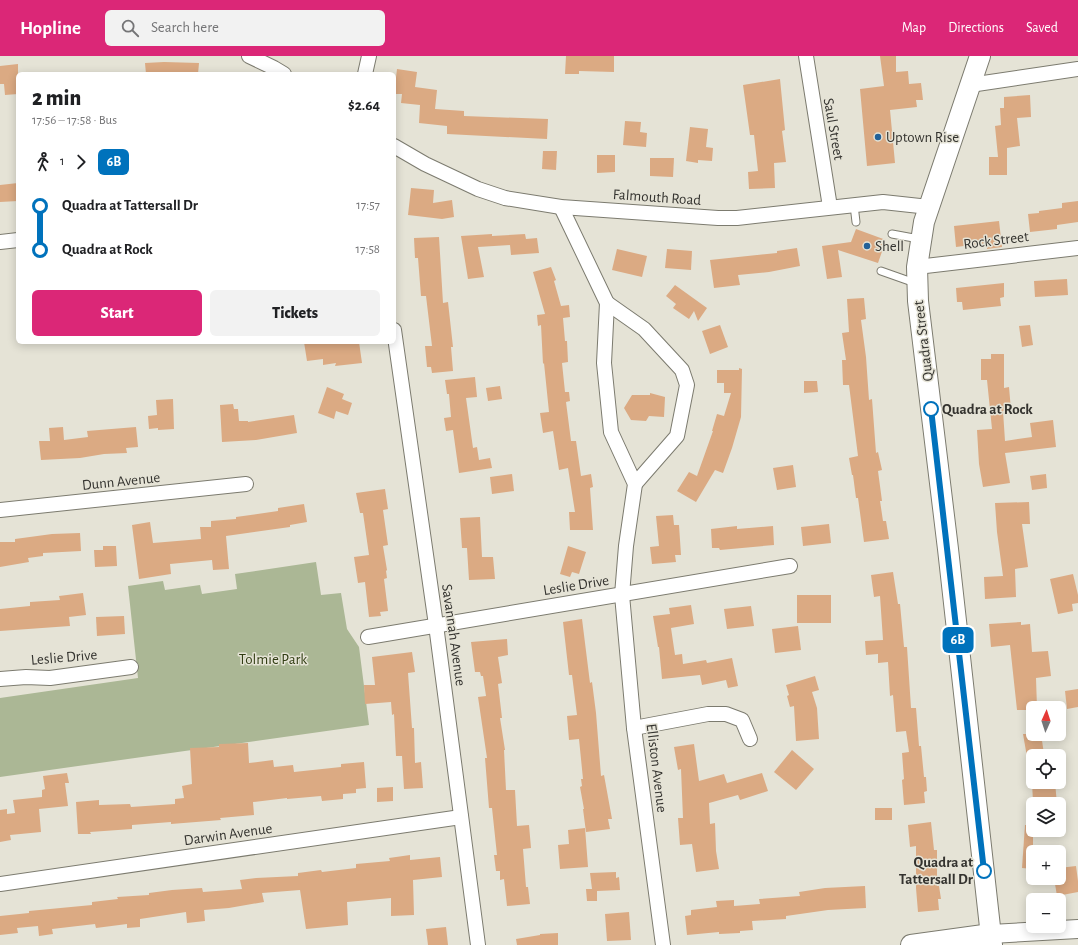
<!DOCTYPE html>
<meta charset="utf-8">
<style>
:root{--surface:#fff;--page:#f2f2f2;--text:#202124;--muted:#757577;--accent:#db2777}
body{margin:0;font-family:"Alegreya Sans",sans-serif;background:var(--page);color:var(--text);height:100vh;display:flex;flex-direction:column;font-size:15px;white-space:nowrap}
*{box-sizing:border-box;margin:0}
p{font-size:13px;color:var(--muted)}
.icon{flex:none;width:22px;height:22px;fill:none;stroke:currentColor;stroke-width:2;stroke-linecap:round;stroke-linejoin:round}
.map{position:relative;flex:1;overflow:hidden}
.drawer{position:absolute;left:16px;top:16px;width:380px;height:272px;display:flex;flex-direction:column;background:var(--surface);border-radius:6px;box-shadow:0 2px 10px #0003}
.drawer>*{flex:none}
.badge{padding:0 8px;border-radius:6px;font-size:14px;line-height:26px}
.needle{width:26px;rotate:3deg}
.tools{position:absolute;left:1026px;top:645px;display:grid;gap:8px}
.tools a{display:grid;place-items:center;width:40px;height:40px;border-radius:6px;background:var(--surface);box-shadow:0 2px 10px #0003;font-size:20px}
.map>.badge{position:absolute;translate:-50% -50%;box-shadow:0 0 0 2px #fff}
.legs{display:flex;align-items:center;gap:6px;height:44px;padding:0 16px;font-size:13px}
.legs p{margin-inline-start:auto}
.overview{display:flex;align-items:center;justify-content:space-between;height:68px;padding:0 16px}
h1{font-size:22px;font-weight:800;line-height:30px}
.action{display:flex;gap:8px;margin-top:auto;padding:8px 16px}
.action a{flex:1;height:46px;border-radius:6px;background:var(--accent);color:#fff;font-size:16px;font-weight:800;line-height:46px;text-align:center}
.action a+a{background:var(--page);color:var(--text)}
ul{padding:0 16px;list-style:none}
li{display:flex;align-items:center;gap:14px;height:44px;font-size:15px}
li i{display:grid;place-items:center;width:6px;height:100%;margin:0 5px;background:currentColor}
li i::after{content:'';width:10px;height:10px;margin:-5px;border:3px solid;border-radius:50%;background:var(--surface)}
li p{margin-inline-start:auto}
li:first-child i{background:linear-gradient(#0000 50%,currentColor 0)}
li:last-child i{background:linear-gradient(currentColor 50%,#0000 0)}
header{display:flex;align-items:center;gap:24px;box-sizing:border-box;height:56px;padding:0 20px;background:var(--accent);color:#fff}
header strong{font-size:19px}
nav{display:flex;gap:22px;margin-inline-start:auto;font-size:14px}
.search{width:280px;height:36px;background:var(--page);display:flex;align-items:center;gap:10px;box-sizing:border-box;padding:0 14px;border-radius:6px;color:var(--muted);font-size:15px}
.map>svg:first-child{display:block}
.green{fill:#abb795}
.building{fill:#dbaa83}
.lines{fill:none;stroke-linecap:round;stroke-linejoin:round}
.service-casing{stroke:#7c7b6f;stroke-width:9}
.minor-casing{stroke:#7c7b6f;stroke-width:16}
.tertiary-casing{stroke:#7c7b6f;stroke-width:20}
.secondary-casing{stroke:#7c7b6f;stroke-width:22}
.service{stroke:#fff;stroke-width:7}
.minor{stroke:#fff;stroke-width:14}
.tertiary{stroke:#fff;stroke-width:18}
.secondary{stroke:#fff;stroke-width:20}
.line-1-casing{stroke:#fff;stroke-width:9}
.line-1{stroke:#0072bc;stroke-width:6}
.poi-dot{fill:#236198;stroke:#e5e3d6;stroke-width:1.5}
.stop-1-dot{fill:#fff;stroke:#0072bc;stroke-width:2}
.labels{text-anchor:middle;stroke-width:3;stroke-linejoin:round;paint-order:stroke}
.street-label{font-size:15px;fill:#34332f;stroke:#e5e3d6}
.poi-label{font-size:15px;fill:#34332f;stroke:#e5e3d6;text-anchor:start}
.stop-label{font-size:15px;font-weight:bold;fill:#34332f;stroke:#e5e3d6;text-anchor:start}
.park-label{font-size:15px;fill:#313d13;stroke:#e5e3d6}
</style>
<header>
<strong>Hopline</strong>
<div class="search"><svg class="icon" aria-label="search" viewBox="0 0 24 24"><circle cx="10" cy="10" r="6"/><path d="M15 15l6 6"/></svg>Search here</div>
<nav><a>Map</a><a>Directions</a><a>Saved</a></nav>
</header>
<div class="map">
<svg width="1078" height="889" viewBox="0 0 1078 889">
<rect width="100%" height="100%" fill="#e5e3d6"/>
<path class="green" d="M316,506L321,539L341,537L347,573L359,591L369,669L0,721V642L138,622L128,530L163,525L165,534L200,529L202,538L237,533L235,518Z"/>
<g class="building">
<path d="M566,0H614V16L579,15V18H565Z"/>
<path d="M880,0H896V16L908,15L909,28L921,27L923,44H916L917,51L890,54L895,107L867,110L860,33L884,30Z"/>
<path d="M164,6L199,7L198,18H146L145,7Z"/>
<path d="M18,8V38L5,39L4,28H0V10Z"/>
<path d="M397,13L417,16L415,31L437,34L435,53L464,55V60L548,63L547,83L447,78V70L419,67L420,49L401,47L402,38H394Z"/>
<path d="M780,23L785,74L782,75L786,106L774,107L775,132L749,133L748,116L758,115L754,79H750L743,29Z"/>
<path d="M1030,39L1031,61L1017,62L1020,90L1007,92V119H989V101H998L995,70L1001,69L1000,52H1004V41Z"/>
<path d="M625,65L641,66L640,76L647,77L646,91L623,89Z"/>
<path d="M690,71L708,73L706,91L713,92L712,105L698,104V107L686,105Z"/>
<path d="M543,95H557L556,114L542,113Z"/>
<path d="M597,99H615V116L597,117Z"/>
<path d="M650,102H674L673,121L650,120Z"/>
<path d="M18,127V145L0,146V129Z"/>
<path d="M411,132L434,134L433,147L452,144L454,161L442,163L408,159Z"/>
<path d="M1078,145V166L1057,169V173L1030,176L1028,158L1039,157V155L1062,152V147Z"/>
<path d="M999,165L1002,191L987,193V187L956,191L954,170Z"/>
<path d="M856,173L886,184L878,207L838,194L842,221L827,223L822,190L851,186Z"/>
<path d="M492,178V180L525,178L526,183L537,182L539,197L511,199L510,189L478,191L484,221L468,223L461,180Z"/>
<path d="M439,181L443,247L448,246L453,291H451L453,315L432,317L431,311H427L425,290H432L426,240H421L418,202H415L414,182Z"/>
<path d="M797,192L800,210L769,216L738,219L740,229L714,232L710,204L777,197V195Z"/>
<path d="M617,193L647,200L642,221L612,214Z"/>
<path d="M667,193L692,195L691,214L665,212Z"/>
<path d="M551,211L556,224L554,225L561,250L569,249L570,261L563,262L565,285H567L568,306L562,307L565,336H569L570,345L566,346L571,385H576L581,420L591,418L593,431L590,432L593,474H570L569,456H575L568,412L559,414L553,375L543,377L540,357L549,356L544,307L543,308L541,269L538,270L537,259L545,258L533,216Z"/>
<path d="M1067,223L1068,239L1035,241L1034,225Z"/>
<path d="M1004,227V241L1000,242L1001,250L963,254L962,246H957L956,232Z"/>
<path d="M675,229L707,252L698,265L694,255L689,263L673,252L676,248L666,240Z"/>
<path d="M864,242L866,263L861,264L866,301L869,344L872,343L876,397L878,396L882,414L878,415L882,445H880L883,465H886L889,483L864,486L858,442H856L853,419H852L849,402L858,400L849,329H843L842,304H846L842,277L849,276L847,243Z"/>
<path d="M720,269L728,291L710,298L702,275Z"/>
<path d="M1030,269L1033,289L1022,291L1019,270Z"/>
<path d="M304,286H359L362,307L335,310L336,307L323,309V303L307,305Z"/>
<path d="M991,298H1004V332L1009,331L1011,354L1003,355L1005,385L1032,381L1030,367L1053,364L1056,391L1005,397L1010,427L983,431L979,408L977,374L992,373L987,324H981V303H991Z"/>
<path d="M739,312L742,313L741,361L732,392L723,417L715,414L696,446L677,435L689,416L697,420L713,375H712L717,358L724,360L731,337H724V327H717V314H739Z"/>
<path d="M475,321L477,341L466,342L473,392L477,391L479,404L490,402L492,412L459,417L453,374L446,375L444,362L451,361L449,338H447L445,324Z"/>
<path d="M804,325H817L818,336L804,337Z"/>
<path d="M500,330L502,343L488,345L486,332Z"/>
<path d="M327,331L344,338L342,343L352,347L348,359L336,355L334,363L318,357Z"/>
<path d="M650,337L665,341L664,361L649,360L646,365L631,364L624,352L632,339H650Z"/>
<path d="M173,343L174,373L158,374V372L149,373L148,360L157,359L156,344Z"/>
<path d="M233,348L234,353H238L239,365H248V366L294,359L297,377L256,384L222,386L220,349Z"/>
<path d="M63,371L64,384L88,381L87,375L136,371L138,391L126,392L127,397L104,398L80,402L41,404L39,385H50L49,372Z"/>
<path d="M793,409L796,431L777,434L773,412Z"/>
<path d="M512,418L514,435L492,438L490,421Z"/>
<path d="M1046,418L1047,432L1032,434L1030,420Z"/>
<path d="M385,433L388,453L383,454L388,489L383,490L387,514L386,515L387,522L384,523L388,555L380,556L381,560L369,561L365,526L358,527L354,501L369,499L363,457H360L356,437Z"/>
<path d="M1029,446L1030,468H1022L1028,511L1015,513L1016,541L985,543L984,521L1003,520L997,476L995,447Z"/>
<path d="M304,448L307,466L290,469V471L226,480L229,513L213,514L212,504L170,508L171,518L139,523L132,469L150,466L153,487L201,483L200,471H211V465L236,463V461L278,455V452Z"/>
<path d="M673,459L674,469H679L681,499H675L676,506L652,508L650,491L659,490L656,460Z"/>
<path d="M480,461L482,501H493L495,523L469,524L467,492H462L460,462Z"/>
<path d="M829,468L831,487L803,490L801,471Z"/>
<path d="M737,470V473L773,470L774,489L720,494L719,492H712L711,473Z"/>
<path d="M80,477L81,495L43,497V500L28,502L29,506L0,511V486H15V483L52,478Z"/>
<path d="M103,490H116L117,510L95,511L94,494H103Z"/>
<path d="M568,490L586,496L579,518L572,516L570,521L560,518Z"/>
<path d="M893,516L898,548H900L904,591H907L911,652H916L919,690H921L924,721H926L927,735L924,736L925,747L904,749L902,724L904,723L902,697L909,696L906,675L896,676L893,639L890,640L888,606L878,607V598L866,599L865,585L883,584L880,540L874,541L871,519Z"/>
<path d="M1073,518L1078,539V547L1072,548L1073,555L1058,558L1050,523Z"/>
<path d="M83,537L86,559L69,561L70,570L0,575V553L30,550V546L60,544L59,540Z"/>
<rect x="797" y="539" width="34" height="28"/>
<path d="M691,549L694,568L671,572L675,599L682,598L683,608L706,604L707,607L732,602L738,630L728,632L726,624L702,629L700,619L662,623L659,591H658L653,560L670,558L669,552Z"/>
<path d="M751,550L754,570L727,573L724,553Z"/>
<path d="M124,560L125,578L97,580L96,561Z"/>
<path d="M582,563L590,627L592,626L596,657L601,720L604,719L612,763H608L610,773L586,776L583,753H584L580,731L582,730L581,723H583L579,683L569,684L567,660L577,659L572,619H569L563,566Z"/>
<path d="M1021,566V569L1030,568L1032,596L1048,595L1051,620L1036,622L1037,652H1033V654H1017L1010,589L991,591L989,568Z"/>
<path d="M798,570L801,594L775,597L772,573Z"/>
<path d="M507,583L508,599L498,601L502,627L498,628L502,662H500L505,694H504L506,734H515L517,770L529,769L531,792L523,793L526,831H528L530,848L507,850L504,823L500,824V815H496L494,799H497L492,752H489L485,702H487L478,641L486,640L483,620H481L480,616H475L471,586Z"/>
<path d="M412,596L415,616L408,617L412,672H414L415,707L421,706L423,732L404,733L402,700H396L394,658L392,659L391,646L365,648L364,629H375L372,601Z"/>
<path d="M815,620L819,634L812,636L817,652L819,683L796,685L794,650L790,651L787,640L789,639L786,629Z"/>
<path d="M1078,633V651L1067,653L1065,635Z"/>
<path d="M1023,678H1041L1044,698L1027,701Z"/>
<path d="M248,687L249,707L273,704L274,711L293,709L294,716L341,711V708L364,706L366,732L356,733V737L343,738V743L322,745L321,740L287,743V742L253,746L254,759L220,762L221,764L171,768V766L132,769V773L90,776L91,778H78L76,746L99,744V749L130,748L131,751L175,748V743L184,742L182,730L192,728L190,692L219,691V688Z"/>
<path d="M694,688L699,725L724,718L727,727L762,717L768,735L740,744L738,739L709,747L710,768L715,767L716,795L719,813L696,816L692,788L680,789L678,762H683L681,713L678,714L674,691Z"/>
<path d="M792,694L814,713L796,734L774,716Z"/>
<path d="M67,717L69,727H65L68,750L39,753L41,776L10,779L11,784L0,786V754L7,753V758L15,757L13,744L42,741V734L45,733L43,720Z"/>
<path d="M1032,726H1055L1057,748H1043V745L1033,746Z"/>
<path d="M393,731V745L377,746V732Z"/>
<rect x="875" y="752" width="17" height="12"/>
<path d="M931,766L934,794H937V830H939L941,843H938L939,854L918,856L916,832V790L910,791L908,769Z"/>
<path d="M1025,769H1033V813L1022,812Z"/>
<path d="M585,772L588,811L560,813L558,789L569,788L568,774Z"/>
<path d="M410,799V804L440,801L442,821L413,824L414,859L391,860V842L347,846L348,869L306,873L300,834L262,837L264,846L229,852L204,854L205,865L187,867L186,856L140,863V871L127,872V868L96,872L95,868L52,873L53,878L39,880L38,870L17,872L18,877L0,879V860L29,857V855L92,849V846L118,843L117,841L149,839V837L172,834L202,832L203,836L242,833L240,824L256,822L298,820V817L321,814L322,816L356,812V808L390,805L389,802Z"/>
<path d="M1076,810L1078,825V836L1057,840L1054,822H1059V812Z"/>
<path d="M616,816V822L619,821L620,834L597,835V845H587L586,833H592L590,817Z"/>
<path d="M865,830L866,852L828,854L786,860V863L752,865L753,874L740,875V877L719,878V876L687,879L685,860L691,859V854L717,851L716,845L734,844V850L760,848L759,843L800,840L799,836L825,832Z"/>
<path d="M629,856L631,884L607,885L605,858Z"/>
<path d="M446,871L448,889H428L426,873Z"/>
<path d="M558,877V889H517L516,883L540,879V878Z"/>
</g>
<g class="lines">
<defs>
<g id="service">
<path d="M854,149L856,166"/>
<path d="M892,178L919,183"/>
<path d="M881,215L915,227"/>
</g>
<g id="minor">
<path d="M249,0L274,12L284,18"/>
<path d="M806,0L830,151"/>
<path d="M365,18L369,0"/>
<path d="M970,29L1078,13"/>
<path d="M394,90L425,108L478,133L505,142L561,151L718,162H737L883,146L929,151"/>
<path d="M561,151L607,247L604,307L611,376L635,428L626,490L622,539L634,672L663,889"/>
<path d="M0,186L18,184"/>
<path d="M917,211L1078,192"/>
<path d="M607,247L644,273L682,314L687,329L677,380L635,428"/>
<path d="M394,274L436,569L478,889"/>
<path d="M0,454L246,428"/>
<path d="M368,581L790,510"/>
<path d="M0,623L26,621L50,622L131,611"/>
<path d="M634,672L708,658H726L742,664L750,683"/>
<path d="M0,828L461,761"/>
</g>
<path id="tertiary" d="M991,878L1078,873"/>
<g id="secondary">
<path d="M980,0L924,166L917,211L918,245L948,493L992,889"/>
<path d="M911,889L991,878"/>
</g>
</defs>
<use href="#service" class="service-casing"/>
<use href="#minor" class="minor-casing"/>
<use href="#tertiary" class="tertiary-casing"/>
<use href="#secondary" class="secondary-casing"/>
<use href="#service" class="service"/>
<use href="#minor" class="minor"/>
<use href="#tertiary" class="tertiary"/>
<use href="#secondary" class="secondary"/>
</g>
<g class="lines">
<defs>
<path id="line-1" d="M931,353L984,815"/>
</defs>
<use href="#line-1" class="line-1-casing"/>
<use href="#line-1" class="line-1"/>
</g>
<g class="poi-dot">
<circle cx="878" cy="81" r="4"/>
<circle cx="867" cy="190" r="4"/>
</g>
<g class="stop-1-dot">
<circle cx="931" cy="353" r="7"/>
<circle cx="984" cy="815" r="7"/>
</g>
<g class="labels">
<g class="street-label">
<text transform="translate(834 73) rotate(80)" y="5">Saul Street</text>
<text transform="translate(657 141) rotate(4)" y="5">Falmouth Road</text>
<text transform="translate(996 184) rotate(-7)" y="5">Rock Street</text>
<text transform="translate(923 285) rotate(-97)" y="5">Quadra Street</text>
<text transform="translate(121 425) rotate(-6)" y="5">Dunn Avenue</text>
<text transform="translate(576 529) rotate(-9)" y="5">Leslie Drive</text>
<text transform="translate(454 579) rotate(82)" y="5">Savannah Avenue</text>
<text transform="translate(64 601) rotate(-5)" y="5">Leslie Drive</text>
<text transform="translate(657 712) rotate(83)" y="5">Elliston Avenue</text>
<text transform="translate(228 778) rotate(-8)" y="5">Darwin Avenue</text>
</g>
<g class="poi-label">
<text x="886" y="86">Uptown Rise</text>
<text x="875" y="195">Shell</text>
</g>
<g class="stop-label">
<text x="942" y="358">Quadra at Rock</text>
<text x="973" y="811" text-anchor="end">Quadra at<tspan x="973" dy="17">Tattersall Dr</tspan></text>
</g>
<g class="park-label">
<text x="273" y="608">Tolmie Park</text>
</g>
</g>
</svg>
<div class="tools">
<a><svg class="needle" viewBox="-14 -14 28 28"><path d="M0-13l5 13h-10z" fill="#e53935"/><path d="M0 13l5-13h-10z" fill="#757577"/></svg></a>
<a><svg class="icon" aria-label="locate" viewBox="0 0 24 24"><circle cx="12" cy="12" r="6"/><path d="M12 2v4M12 18v4M2 12h4M18 12h4"/></svg></a>
<a><svg class="icon" aria-label="layers" viewBox="0 0 24 24"><path d="M12 4l9 5-9 5-9-5zM3 14l9 5 9-5"/></svg></a>
<a>+</a>
<a>−</a>
</div>
<b class="badge" style="left:958px;top:584px;background:#0072bc;color:#fff">6B</b>
<section class="drawer">
<div class="overview"><div><h1>2 min</h1><p>17:56 – 17:58 · Bus</p></div><b>$2.64</b></div>
<div class="legs"><svg class="icon" aria-label="walk" viewBox="0 0 24 24"><circle cx="13" cy="4" r="2"/><path d="M13 8l-2 6 4 7M11 14l-3 7M7 12l3-4h3l4 4"/></svg>1<svg class="icon" aria-label="forward" viewBox="0 0 24 24"><path d="M9 5l7 7-7 7"/></svg><b class="badge" style="background:#0072bc;color:#fff">6B</b></div>
<ul>
<li><i style="color:#0072bc"></i><b>Quadra at Tattersall Dr</b><p>17:57</p></li>
<li><i style="color:#0072bc"></i><b>Quadra at Rock</b><p>17:58</p></li>
</ul>
<div class="action"><a>Start</a><a>Tickets</a></div>
</section>
</div>
